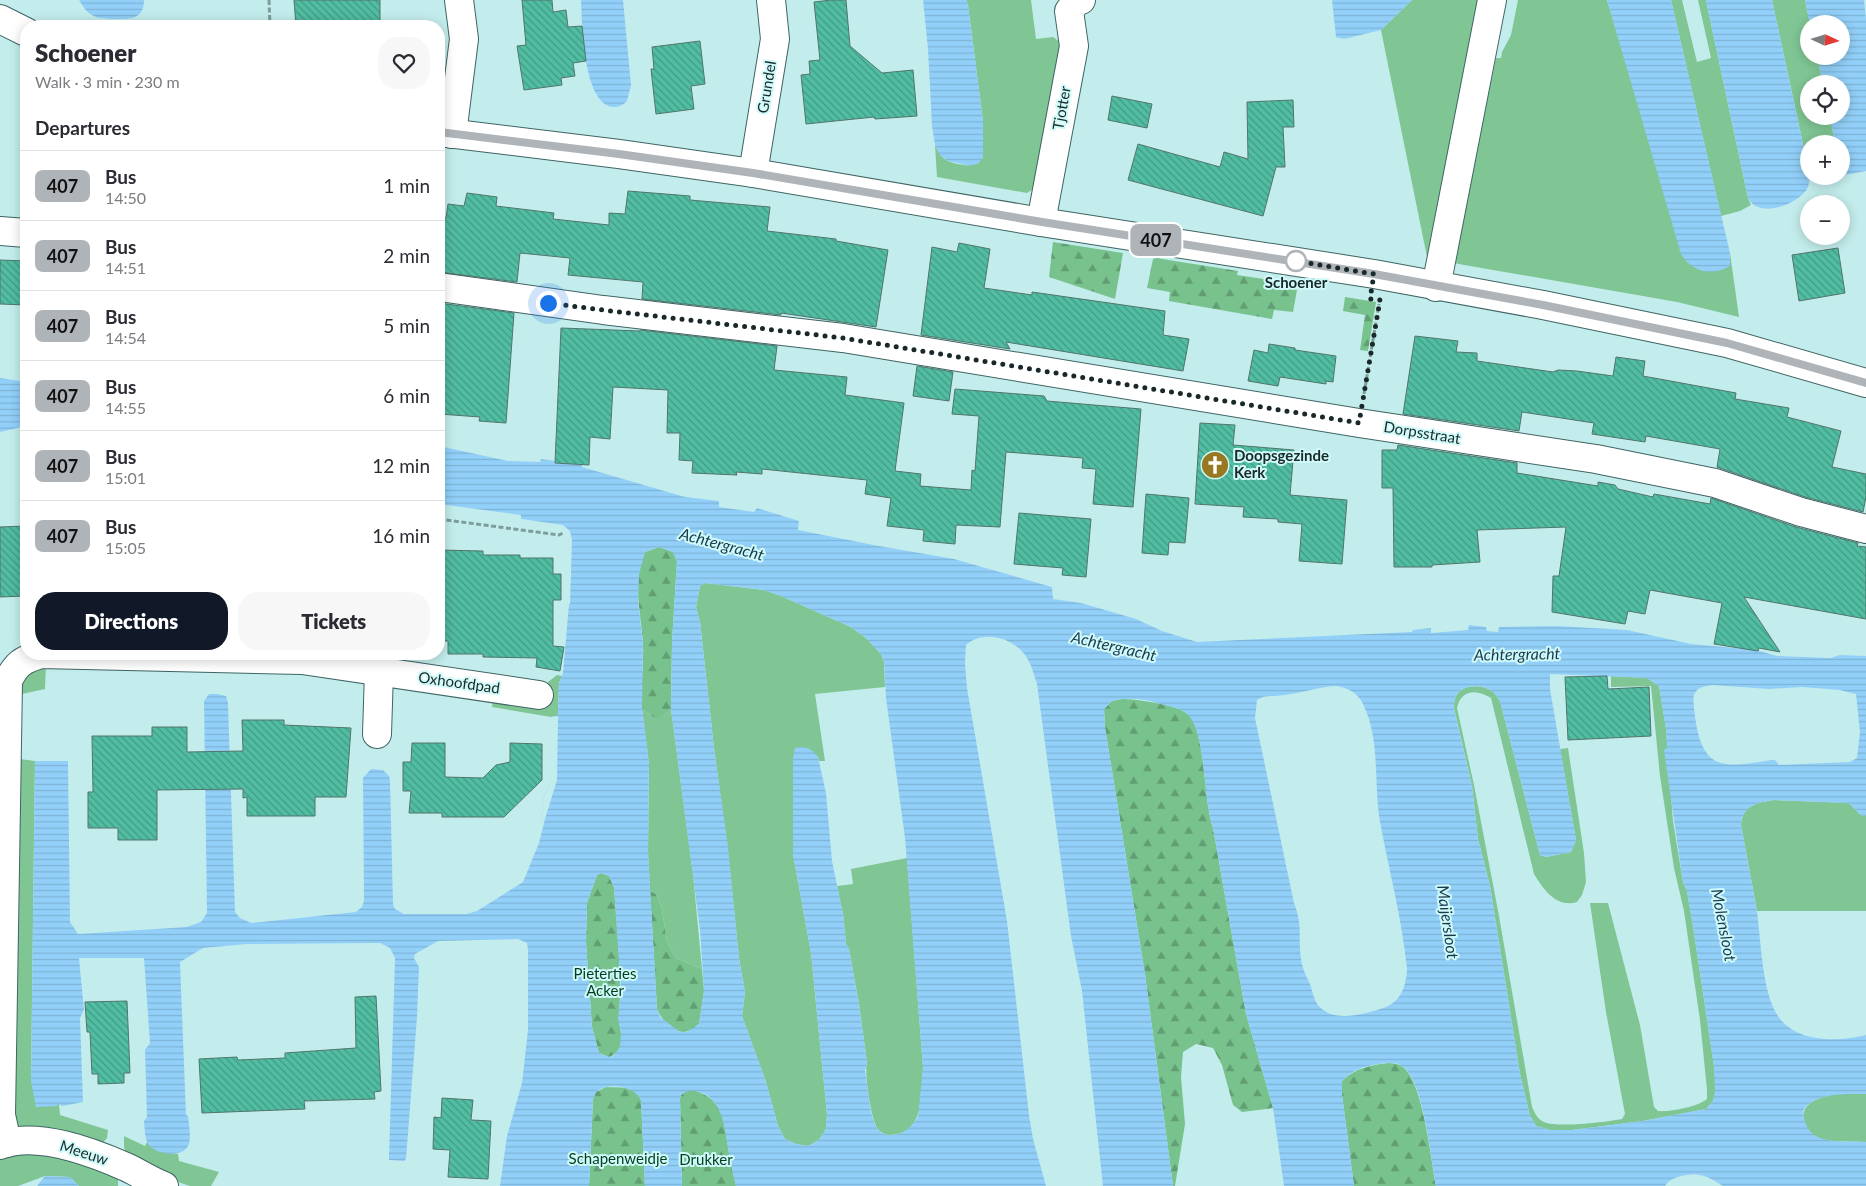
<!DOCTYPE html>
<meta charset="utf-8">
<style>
:root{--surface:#fff;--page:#f7f7f7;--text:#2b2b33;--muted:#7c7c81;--line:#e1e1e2;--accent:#111827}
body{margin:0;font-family:Lato,sans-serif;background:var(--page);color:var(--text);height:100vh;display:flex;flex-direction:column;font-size:19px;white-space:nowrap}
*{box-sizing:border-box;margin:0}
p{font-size:16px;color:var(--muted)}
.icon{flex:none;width:28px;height:28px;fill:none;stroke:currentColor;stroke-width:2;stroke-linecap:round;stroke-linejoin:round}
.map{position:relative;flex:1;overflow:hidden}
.side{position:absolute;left:20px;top:20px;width:425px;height:640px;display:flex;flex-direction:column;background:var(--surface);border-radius:20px;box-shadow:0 2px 12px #0003}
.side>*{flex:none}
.badge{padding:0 10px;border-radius:8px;font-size:18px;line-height:32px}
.needle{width:32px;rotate:94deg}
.buttons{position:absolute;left:1800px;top:15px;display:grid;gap:10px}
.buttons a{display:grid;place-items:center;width:50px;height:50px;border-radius:50%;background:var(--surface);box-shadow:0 2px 12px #0003;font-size:25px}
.you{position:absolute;width:25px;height:25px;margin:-12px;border:4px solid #fff;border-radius:50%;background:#1a73e8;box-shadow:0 0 0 8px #1a73e833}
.map>.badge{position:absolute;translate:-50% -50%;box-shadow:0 0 0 2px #fff}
h2{padding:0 15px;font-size:19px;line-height:45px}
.round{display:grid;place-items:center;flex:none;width:52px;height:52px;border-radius:20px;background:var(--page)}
.head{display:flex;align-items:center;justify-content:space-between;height:85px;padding:0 15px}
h1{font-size:24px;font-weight:800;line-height:38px}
.button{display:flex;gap:10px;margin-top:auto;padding:10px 15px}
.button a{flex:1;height:58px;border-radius:20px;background:var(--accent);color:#fff;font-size:20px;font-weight:800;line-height:58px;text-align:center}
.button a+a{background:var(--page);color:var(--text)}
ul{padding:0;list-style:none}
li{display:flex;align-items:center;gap:15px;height:70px;padding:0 15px;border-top:1px solid var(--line)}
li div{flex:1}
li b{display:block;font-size:19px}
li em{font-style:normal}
li .badge{min-width:55px;font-weight:700;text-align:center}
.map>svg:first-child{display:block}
.green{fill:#80c694}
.forest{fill:url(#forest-firs)}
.water{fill:url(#water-rules);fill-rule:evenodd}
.pier{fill:#c3edec}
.building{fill:url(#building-back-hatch);stroke:#52756a}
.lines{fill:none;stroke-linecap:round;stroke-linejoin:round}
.street-casing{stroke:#3f6464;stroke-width:30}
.secondary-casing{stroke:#3f6464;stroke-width:30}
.path{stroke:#7d9c9b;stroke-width:3;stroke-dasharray:5 2.5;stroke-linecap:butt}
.street{stroke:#fff;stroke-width:28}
.secondary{stroke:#fff;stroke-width:28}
.line-casing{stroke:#fff;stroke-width:11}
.line{stroke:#afb4b9;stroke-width:8}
.walk{stroke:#192828;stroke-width:5;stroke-dasharray:0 9}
.stop-dot{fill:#fff;stroke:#afb4b9;stroke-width:2.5}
.labels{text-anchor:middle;stroke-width:4;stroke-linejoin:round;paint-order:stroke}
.street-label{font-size:15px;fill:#192828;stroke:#d0faf9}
.stop-label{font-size:15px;font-weight:bold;fill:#192828;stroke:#d0faf9}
.poi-label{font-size:15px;font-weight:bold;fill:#192828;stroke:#d0faf9;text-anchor:start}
.park-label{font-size:15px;fill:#013e1d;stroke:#d0faf9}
.water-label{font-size:16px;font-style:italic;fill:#183a4f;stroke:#d0faf9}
</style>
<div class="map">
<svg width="1866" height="1186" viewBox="0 0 1866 1186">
<defs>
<pattern id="forest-firs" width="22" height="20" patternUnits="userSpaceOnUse" patternTransform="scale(1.25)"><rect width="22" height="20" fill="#77c28d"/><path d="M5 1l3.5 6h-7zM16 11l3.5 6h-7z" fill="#619e73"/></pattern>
<pattern id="water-rules" width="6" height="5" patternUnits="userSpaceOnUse" patternTransform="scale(1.25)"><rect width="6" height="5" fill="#92d0f9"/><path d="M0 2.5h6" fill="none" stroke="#7db3d5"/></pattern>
<pattern id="building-back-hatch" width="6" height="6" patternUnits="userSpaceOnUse" patternTransform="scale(1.25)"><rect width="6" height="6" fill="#51bda2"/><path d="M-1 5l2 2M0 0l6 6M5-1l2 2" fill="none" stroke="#429a84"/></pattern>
</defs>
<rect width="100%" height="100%" fill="#c3edec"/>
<g class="green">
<path d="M966,0H1031L1036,39L1053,37L1060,42L1035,188L1027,193L937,177L935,145C943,164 953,163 971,166L983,157V121L968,5Z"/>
<path d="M1412,0H1478L1427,257L1381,30Z"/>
<path d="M1518,0H1607L1635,93L1730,266V253L1739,317L1677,302L1453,263L1496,58H1501L1502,52L1511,35Z"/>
<path d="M1671,0H1682L1697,62L1711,58L1698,0H1706L1748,198L1751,205L1740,211L1721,216Z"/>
<path d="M1772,0H1805L1810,24L1809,56H1817L1823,84H1809V116H1830L1835,144H1809V172Z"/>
<path d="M705,583L764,590L781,596L851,627L866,638L881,654L884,662L885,687L815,694L825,761H819L818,757L793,854L811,953L827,1114L826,1129L819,1140L808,1146L796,1144L785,1139L778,1126L766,1082L742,1016L745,992L739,958L728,852L714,748L700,622L696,607L700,586Z"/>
<path d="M46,663L45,689L22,694L20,759L35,761L31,1081L59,1104L60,1115L108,1130L107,1138L100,1146L26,1130L18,1125L13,1118L16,701L24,676Z"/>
<path d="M557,675L562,676L559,683L558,716L551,717L492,707L493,701L543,686Z"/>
<path d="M1611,676L1647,678L1659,686L1666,728L1673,821L1683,882L1687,891L1693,926L1714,1066L1716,1091L1713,1101L1706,1109L1643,1121L1572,1130H1550L1536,1126L1530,1116L1520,1074L1490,886L1478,839L1472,786L1454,708C1454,705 1454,700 1456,696C1462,684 1482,684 1492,691C1495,693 1498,698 1500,701L1540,855L1546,857L1571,852L1576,840L1560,749L1568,748L1584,853L1586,882L1582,895L1577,902C1556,908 1544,890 1534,874L1491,698C1477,689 1461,689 1457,708L1474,785L1499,916L1532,1107C1535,1113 1537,1119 1544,1122C1558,1128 1606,1122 1622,1119L1625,1114L1606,1012L1590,903H1608L1640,1025L1654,1107L1658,1111C1669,1112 1698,1107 1707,1099V1090L1700,1020L1684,911L1674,868L1660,776L1651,686L1611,687Z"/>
<path d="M642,709L655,718H660L671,709L693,874L702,969L676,958L667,942L662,909L656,894L650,891L648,852L649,764Z"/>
<path d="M1774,800L1848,803C1855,807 1858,816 1866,816V911H1757L1741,825C1743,805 1756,803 1774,800Z"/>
<path d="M907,858L923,1067C921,1094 926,1136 887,1135C883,1133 880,1132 877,1128C871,1118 864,1074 867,1063L859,1004L849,949L846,944L843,914L837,886L853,884L851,869Z"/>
<path d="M1835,1094H1866V1142C1851,1141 1833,1143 1818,1138C1812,1137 1810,1133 1807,1128C1795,1105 1816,1098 1835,1094Z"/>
<path d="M124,1136L145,1146L147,1142C154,1151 167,1153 178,1154L179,1161L219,1172L211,1186H190L169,1179L127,1158L124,1147Z"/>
<path d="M49,1150L118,1175V1186H79L70,1177L45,1176L18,1186H0V1154Z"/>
</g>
<g class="forest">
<path d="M1053,242L1123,253L1115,299L1049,277Z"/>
<path d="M1156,258L1238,271L1237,275L1291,283L1290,288L1297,290L1293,312L1274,310L1272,319L1169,301L1170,292L1147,288L1153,259Z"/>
<path d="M1345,297L1376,302L1368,351L1360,350L1365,315L1343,311Z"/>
<path d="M659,547L673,552L677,561L672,642L671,709L660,718H655L642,709C640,687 644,665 643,643C641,612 632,582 645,552Z"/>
<path d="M1122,699C1137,699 1179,705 1189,715C1206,734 1203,800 1213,828L1246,1014L1273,1108L1242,1112L1233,1105L1222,1065L1213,1048L1196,1044L1183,1052L1181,1077L1185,1124L1175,1186H1173L1145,974L1105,728L1104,709L1112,701Z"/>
<path d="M601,873L609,876L614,887C617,930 622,973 619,1016C618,1026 624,1036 620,1047C618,1052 614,1055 609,1057L599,1053L592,1027L586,942L587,903L597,875Z"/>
<path d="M650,891L656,894L662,909L667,942L676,958L702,969L704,991L699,1024C696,1026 692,1030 688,1031C675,1036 661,1019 657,1009Z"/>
<path d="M1389,1063C1392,1063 1397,1064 1400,1065C1423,1076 1431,1161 1436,1186H1354L1342,1095V1081C1355,1068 1371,1065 1389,1063Z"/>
<path d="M606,1087C620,1088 634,1085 641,1100L645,1186H589L593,1099L596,1092Z"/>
<path d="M692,1090C723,1097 724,1121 728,1147C730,1160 733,1173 736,1186H682L680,1099L681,1095L686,1091Z"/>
</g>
<g class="water">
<path d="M79,0H144C144,21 128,19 112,19C105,18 98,19 92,15C86,12 83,6 79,0Z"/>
<path d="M581,0H623L631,85L627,101C623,105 619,107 613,107C583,104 582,24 581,0Z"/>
<path d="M923,0H966L968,5L983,121V157L979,163L971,166L948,161L940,155L935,145L932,126L928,49Z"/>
<path d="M1332,0H1412L1381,30L1344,39L1336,37Z"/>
<path d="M1607,0H1671L1730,253V266C1712,277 1692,272 1681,254Z"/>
<path d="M1706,0H1772L1810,177C1809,181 1809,186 1807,189C1797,205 1759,219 1748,198Z"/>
<path d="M1805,0H1864L1866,19V171L1844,175L1841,168V144H1835L1830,116H1841V84H1823L1817,56H1841V24H1810Z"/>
<path d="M0,378L26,382V426L0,432Z"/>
<path d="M439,446L508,461L540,462L541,459L555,461V463L582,465V467L685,497L719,501V507L754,512L757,508L799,521L798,530L879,546L954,559L1052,587L1053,599L1081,603L1136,619L1162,631L1197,642L1412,632L1413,630L1431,628V633L1468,630L1469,625L1486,627L1487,631L1498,632L1499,627L1556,626L1627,630L1691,644L1756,650L1777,656L1830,658L1840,655L1866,656V816C1858,816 1855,807 1848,803L1774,800C1756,803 1743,805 1741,825C1746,854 1752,883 1757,912C1761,940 1762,993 1778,1016C1796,1043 1838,1042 1866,1035V1094C1847,1094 1813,1092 1803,1111C1806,1148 1838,1140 1866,1142V1186H1723C1706,1175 1697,1171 1678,1177C1672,1179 1668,1181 1665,1186H1436C1431,1160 1424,1080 1402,1066C1396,1062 1386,1063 1379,1064C1364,1066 1352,1070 1342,1081V1095L1354,1186H1284L1273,1108L1246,1014L1213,828C1203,800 1206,734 1189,716C1183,708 1170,707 1161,704C1144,699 1128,697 1112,701L1104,709L1105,728L1145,974L1173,1186H1103L1082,991L1071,936L1037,684C1034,675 1032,666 1027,658C1015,638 984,629 966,645L965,664L967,688L1007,921L1029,1115L1033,1139L1046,1186H736C733,1173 730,1160 728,1147C725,1129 722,1097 699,1092C692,1090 687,1090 681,1095L680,1099L682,1186H645L641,1100C634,1085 608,1082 596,1092L593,1099L589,1186H500L507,1136L522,1083L528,1030V950L527,943L518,939L438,941L415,954L414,958L419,967L417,1017L406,1159L404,1161L389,1160V1157L395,958L390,948L380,943L247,944L203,948L180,962L186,1115L188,1116C189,1125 191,1135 189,1144C184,1158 160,1155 151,1147C144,1142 145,1128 144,1121L147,1117L145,1050L150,1043L144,958H79L84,1010L80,1018L83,1102L63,1106L58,1104L57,1106L36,1107L31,1081L35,761H68L70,922L78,934L187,927L201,922L207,913L204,701L209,694H217L226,696L228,703L235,912L240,918L251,923L356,912L362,907L364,901L363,778L371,769L383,770L389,776L390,781L393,904L395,909L404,914H466L477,911L523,882L539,843L545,819L541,818L544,805L541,804L551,779V717L558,715L559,683L563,673L569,604H570L572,540L570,531L563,525L439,507ZM659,547L673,552L677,561L672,642L671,709L700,930L704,991L699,1024L687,1032H680L660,1017L657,1009L648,852L649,764L642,706L643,644L638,601L639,574L645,552ZM705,583L764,590L781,596L851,627L866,638L881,654L884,662L886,698L905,838L923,1067L918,1116C914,1124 907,1132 898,1134C891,1136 882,1136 877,1128C869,1115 868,1086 865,1071L867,1063L859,1004L849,949L846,944L843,914L832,861L826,793L818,757C812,749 805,745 795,748L793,758V854L811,953L827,1114L826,1129L819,1140L808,1146L796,1144L785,1139L778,1126L766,1082L742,1016L745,992L739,958L728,847L714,748L700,622L696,607L700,586ZM1550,674L1647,678L1659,686L1666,728L1667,748L1664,750L1683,882L1687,891L1693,926L1714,1066L1715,1091L1713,1101L1706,1109L1643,1121L1572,1130H1550L1536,1126L1530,1116L1520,1074L1490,886L1478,839L1472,786L1454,709C1454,705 1454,700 1456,696C1462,684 1482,684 1492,691C1495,693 1498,698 1500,701L1540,855L1546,857L1571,852L1576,840L1550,689ZM1712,685L1769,689L1802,687L1840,690L1856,694L1860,732L1857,758L1850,762L1779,765L1775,760H1772C1756,762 1734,768 1718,762C1699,755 1696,724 1694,708C1694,703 1692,697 1695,693C1698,687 1706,686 1712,685ZM1336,686C1348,688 1357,692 1363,704C1380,739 1374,778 1379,816C1388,867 1402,918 1407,969C1406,988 1400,1004 1380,1009C1361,1015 1329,1024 1316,1002C1313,996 1312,990 1310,984C1306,976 1302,967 1301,959C1298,936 1303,926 1294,903L1255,718L1257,700C1265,694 1275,697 1284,695C1302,693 1318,687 1336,686ZM601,873L609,876L614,887L621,991L618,1019L621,1031L620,1048L613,1056L609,1057L599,1053L592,1027L586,942L587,903L597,875Z"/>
<path d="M45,1176L70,1177L79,1186H37Z"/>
</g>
<g class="pier">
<path d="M439,504L521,515V522L449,511L439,509Z"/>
<path d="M558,716L557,780L545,819L541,818L544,805L541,804L551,779V717Z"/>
</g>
<g class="building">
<path d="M294,0H380V26H296Z"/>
<path d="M522,0H552L553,12L566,10L568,27L582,26L586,61L573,63L575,76L561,78L562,85L524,90L517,46L526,45Z"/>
<path d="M831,0H846L850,46L882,73L913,70L917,116L875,119L874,117L806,124L801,75L810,74L809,61L820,60L814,2Z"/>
<path d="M700,41L705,84L691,86L694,109L656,114L651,69H654L652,47Z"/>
<path d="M1112,96L1152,104L1147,128L1108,120Z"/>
<path d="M1293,100L1294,127H1283L1285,167H1276L1263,216L1128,180L1138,144L1220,167L1224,152L1248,159L1247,102Z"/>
<path d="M628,191L690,196V200L770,207L767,231L836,239V241L888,250L876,327L781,313V315L642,299L643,282L568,275L570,258L520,253L517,282L439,272V217L446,218L448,204L464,206L467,193L497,197L496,206L554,213L553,219L609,225V213L625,214Z"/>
<path d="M959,243L990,249L984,288L1032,295V292L1165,311L1163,335L1189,339L1183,371L1006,342L1010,349L921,335L932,247L957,252Z"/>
<path d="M1838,248L1845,293L1799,301L1792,255Z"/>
<path d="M0,260L26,261V305L0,304Z"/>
<path d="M439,303L514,313L506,423L479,421L480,417L439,414Z"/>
<path d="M561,328L640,331V330L777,346L774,370L847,377L845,395L904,403L895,471L921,474L920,486L971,490L972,470L975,471L979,416L952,414L955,389L1044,396L1047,401L1141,409L1133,507L1093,504L1096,469L1082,468L1083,458L1006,452L1000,527L956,525L955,544L923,541L924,530L887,526L891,498L865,494L867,480L762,469V474L736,472L737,475L692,473L693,461L679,460L680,433H667L668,390L613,387L610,439L590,437L589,465L555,463Z"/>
<path d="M1415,336L1458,341L1456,352L1477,353V361L1553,372L1558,370L1577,371L1613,376L1616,357L1645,361L1643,376L1736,393L1735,399L1789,408L1787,417L1841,431L1832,467L1866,474V497L1863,512L1805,497L1717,467L1720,449L1646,436L1645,442L1592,434L1594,423L1522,412L1519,431L1403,414Z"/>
<path d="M1269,344L1295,348V350L1336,356L1333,382L1326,381V384L1280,377L1278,386L1248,381L1254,350L1268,353Z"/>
<path d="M917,366L953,372L949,401L913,396Z"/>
<path d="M1200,423L1235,425L1233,445L1294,450L1290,495L1347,500L1342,564L1299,561L1302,524L1278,522V519L1243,517L1244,507L1195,504Z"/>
<path d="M1398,445L1517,463V473L1598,486V482L1615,485L1618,489L1653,497L1654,494L1710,504L1711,498L1796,527L1858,543L1857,546L1866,547V619L1744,597L1780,652L1759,648L1758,651L1714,644L1722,603L1650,590L1645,614L1628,611L1625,624L1552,612L1553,576H1559L1566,527L1477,530L1480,562L1432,565V567H1394L1393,488H1382V450H1397Z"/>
<path d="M1146,494L1189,498L1185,543L1169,542L1168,555L1142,553Z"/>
<path d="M1019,513L1091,519L1086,577L1062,575L1063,568L1014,564Z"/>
<path d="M26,526V558H24L25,596L0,597V527Z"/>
<path d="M439,550L483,551V555H520V558H553V574H561V600H553V646L564,647L560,671L536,667L537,658L483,657V654H448V641H439Z"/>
<path d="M1607,676L1608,689L1649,687L1651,736L1568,740L1565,677Z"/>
<path d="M242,720H284V725L351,728L346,797H315V816H247V797L243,798V789L157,790V840H118V828H88V792H93L92,736H152V727H187V752L243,751Z"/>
<path d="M412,743H445V777L483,778L496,765L510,762V743L542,744V780L504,817H442V813H409L411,791H403V762H411Z"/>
<path d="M376,996L381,1091L374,1092L375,1099L304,1101L305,1109L202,1113L199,1059L237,1057L238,1060L285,1058V1053L356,1048L355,997Z"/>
<path d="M127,1001L130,1073H124V1083L98,1084V1074H92L90,1032H87L85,1002Z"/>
<path d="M442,1098L473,1100L471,1120L491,1121L488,1179L448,1177L450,1150L433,1149L434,1117L441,1118Z"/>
</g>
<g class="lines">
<defs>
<g id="street">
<path d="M452,134L464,39L459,0"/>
<path d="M753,173L775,39L771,0"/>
<path d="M1041,222L1074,46L1069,11L1077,1L1081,0"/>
<path d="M0,231L26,233"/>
<path d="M439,287L603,310L843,338L1359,423L1596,459L1715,483L1801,512L1866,529"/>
<path d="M1436,287L1492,0"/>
<path d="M377,734L379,672"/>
<path d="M7,1143L1,1115L8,681C16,664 22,660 41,654L302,660L539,695"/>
<path d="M0,1145C37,1131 92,1152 126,1167C139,1173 151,1181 164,1186"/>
</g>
<g id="secondary">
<path d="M0,19L26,32"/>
<path d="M439,132L619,154L753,173L1041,222L1374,274L1543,305L1727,343L1866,383"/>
</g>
</defs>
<use href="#street" class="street-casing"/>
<use href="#secondary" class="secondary-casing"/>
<g class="path">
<path d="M269,0L270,26"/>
<path d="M1364,394L1379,304"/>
<path d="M439,519L559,535L563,533"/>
</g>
<use href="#street" class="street"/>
<use href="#secondary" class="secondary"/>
</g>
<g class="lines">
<defs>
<path id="line" d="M439,132L619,154L753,173L1042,222L1374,274L1543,305L1727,343L1866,383"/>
</defs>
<use href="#line" class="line-casing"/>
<use href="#line" class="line"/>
<path class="walk" d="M548,303L603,310L843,338L1359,423L1380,300L1370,299L1374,274L1296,261"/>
</g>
<defs>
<symbol id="church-disc" viewBox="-11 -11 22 22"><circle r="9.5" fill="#987922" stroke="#d0faf9"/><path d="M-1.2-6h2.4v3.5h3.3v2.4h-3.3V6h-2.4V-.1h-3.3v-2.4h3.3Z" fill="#fff"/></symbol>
</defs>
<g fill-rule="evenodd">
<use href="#church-disc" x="1199" y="449" width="32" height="32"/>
</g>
<circle class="stop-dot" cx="1296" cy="261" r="10"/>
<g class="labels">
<g class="street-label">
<text transform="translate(767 87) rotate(-81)" y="5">Grundel</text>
<text transform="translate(1062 108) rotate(-80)" y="5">Tjotter</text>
<text transform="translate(1422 433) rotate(9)" y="5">Dorpsstraat</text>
<text transform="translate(459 683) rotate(8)" y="5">Oxhoofdpad</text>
<text transform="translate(84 1153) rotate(18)" y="5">Meeuw</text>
</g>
<g class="stop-label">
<text x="1296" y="288">Schoener</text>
</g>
<g class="poi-label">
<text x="1234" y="461">Doopsgezinde<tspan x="1234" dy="17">Kerk</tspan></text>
</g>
<g class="park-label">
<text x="605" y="979">Pieterties<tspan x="605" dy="17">Acker</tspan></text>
<text x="618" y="1164">Schapenweidje</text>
<text x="706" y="1165">Drukker</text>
</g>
<g class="water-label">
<text transform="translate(722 544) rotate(15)" y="6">Achtergracht</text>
<text transform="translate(1114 646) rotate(13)" y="6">Achtergracht</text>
<text transform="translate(1517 654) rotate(-1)" y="6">Achtergracht</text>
<text transform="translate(1448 922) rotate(82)" y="6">Maijersloot</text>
<text transform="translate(1724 925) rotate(79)" y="6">Molensloot</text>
</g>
</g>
</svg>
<div class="buttons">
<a><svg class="needle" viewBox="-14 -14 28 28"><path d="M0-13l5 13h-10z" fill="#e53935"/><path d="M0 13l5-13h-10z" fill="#7c7c81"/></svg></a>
<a><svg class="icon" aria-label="locate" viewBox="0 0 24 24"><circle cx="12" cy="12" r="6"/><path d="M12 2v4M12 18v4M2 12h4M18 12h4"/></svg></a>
<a>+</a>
<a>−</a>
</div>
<div class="you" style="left:548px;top:303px"></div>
<b class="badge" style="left:1156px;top:240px;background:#afb4b9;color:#111">407</b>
<section class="side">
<div class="head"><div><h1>Schoener</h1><p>Walk · 3 min · 230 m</p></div><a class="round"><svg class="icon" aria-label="heart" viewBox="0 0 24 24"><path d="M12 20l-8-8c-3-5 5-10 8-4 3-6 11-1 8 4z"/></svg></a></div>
<h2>Departures</h2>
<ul>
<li><span class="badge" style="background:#afb4b9;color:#111">407</span><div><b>Bus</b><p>14:50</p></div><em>1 min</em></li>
<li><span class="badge" style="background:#afb4b9;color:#111">407</span><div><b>Bus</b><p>14:51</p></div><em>2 min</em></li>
<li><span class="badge" style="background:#afb4b9;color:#111">407</span><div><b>Bus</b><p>14:54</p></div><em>5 min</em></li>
<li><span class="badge" style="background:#afb4b9;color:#111">407</span><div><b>Bus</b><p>14:55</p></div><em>6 min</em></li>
<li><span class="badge" style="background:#afb4b9;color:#111">407</span><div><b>Bus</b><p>15:01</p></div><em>12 min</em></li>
<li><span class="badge" style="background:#afb4b9;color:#111">407</span><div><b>Bus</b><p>15:05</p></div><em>16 min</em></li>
</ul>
<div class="button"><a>Directions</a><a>Tickets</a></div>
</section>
</div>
